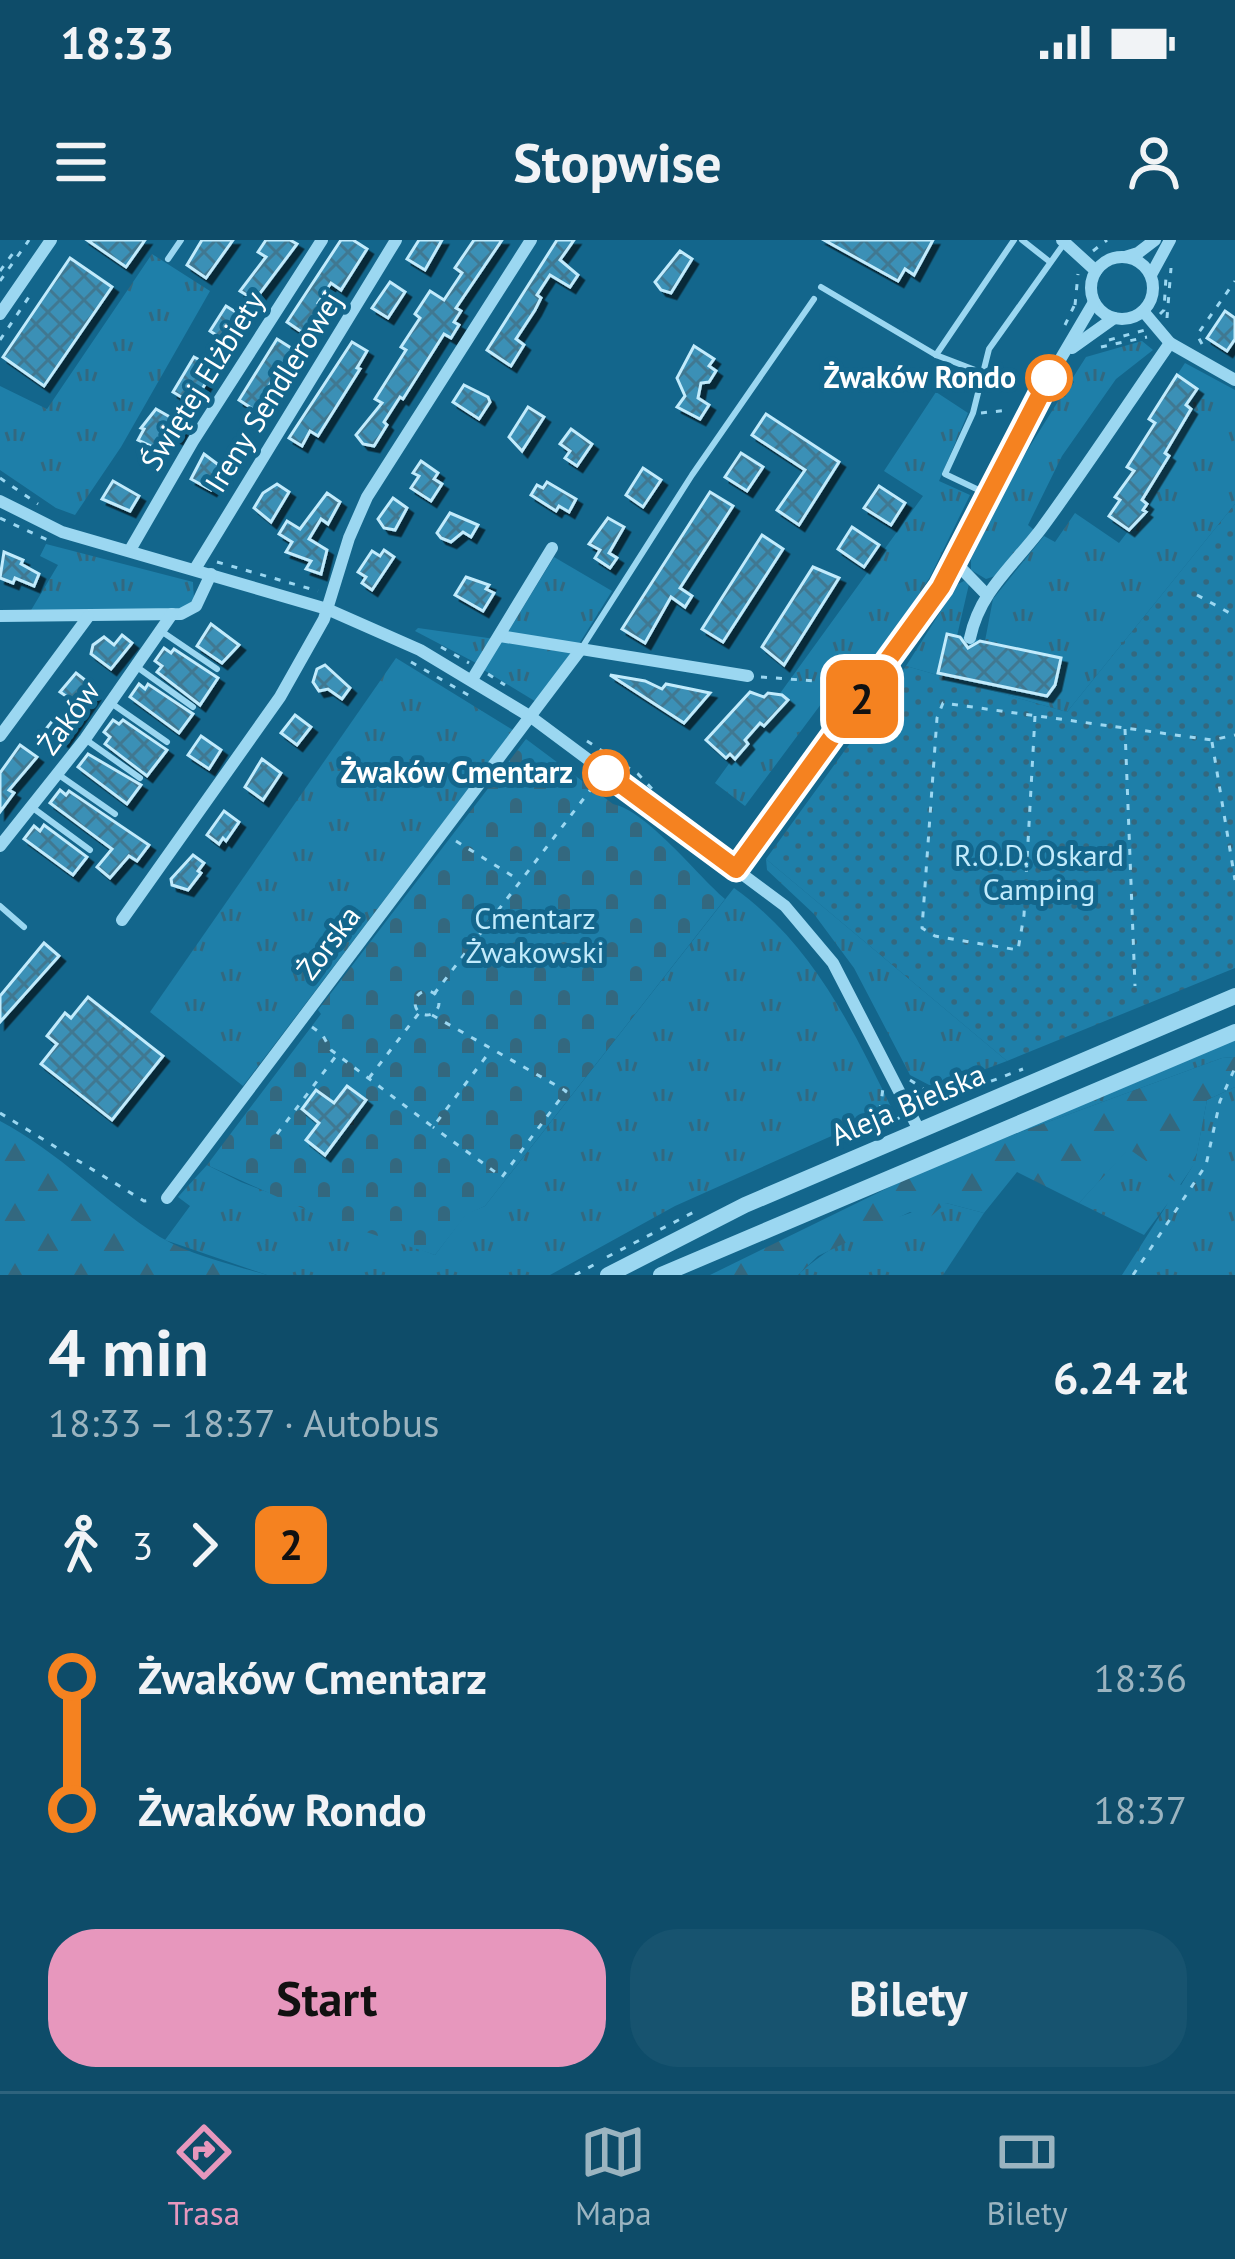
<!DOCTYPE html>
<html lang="pl">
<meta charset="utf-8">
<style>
:root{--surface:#0e4c69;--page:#17536f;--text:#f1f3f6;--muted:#9bb4c0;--line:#2e637d;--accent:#e797bd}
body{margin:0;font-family:"PT Sans",sans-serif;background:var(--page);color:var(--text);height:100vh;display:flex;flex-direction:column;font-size:45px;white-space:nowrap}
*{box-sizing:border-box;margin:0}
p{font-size:39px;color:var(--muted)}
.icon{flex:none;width:66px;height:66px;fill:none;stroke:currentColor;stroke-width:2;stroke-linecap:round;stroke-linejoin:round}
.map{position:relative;height:1035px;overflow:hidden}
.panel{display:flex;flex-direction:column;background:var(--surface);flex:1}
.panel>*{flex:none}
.badge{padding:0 24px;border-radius:18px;font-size:42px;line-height:78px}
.map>.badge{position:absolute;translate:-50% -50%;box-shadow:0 0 0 6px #fff}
.legs{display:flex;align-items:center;gap:18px;height:132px;padding:0 48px;font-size:39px}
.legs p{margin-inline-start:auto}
.headline{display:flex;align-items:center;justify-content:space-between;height:204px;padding:0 48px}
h1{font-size:66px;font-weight:700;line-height:90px}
.cta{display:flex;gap:24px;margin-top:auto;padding:24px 48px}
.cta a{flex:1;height:138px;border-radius:48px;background:var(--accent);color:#111;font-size:48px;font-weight:700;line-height:138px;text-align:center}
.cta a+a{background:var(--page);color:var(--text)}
ul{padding:0 48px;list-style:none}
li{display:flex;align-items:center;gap:42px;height:132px;font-size:45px}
li i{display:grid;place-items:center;width:18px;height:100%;margin:0 15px;background:currentColor}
li i::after{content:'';width:30px;height:30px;margin:-15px;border:9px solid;border-radius:50%;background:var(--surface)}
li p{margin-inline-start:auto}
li:first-child i{background:linear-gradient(#0000 50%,currentColor 0)}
li:last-child i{background:linear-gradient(currentColor 50%,#0000 0)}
.status{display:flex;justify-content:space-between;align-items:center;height:84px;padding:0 60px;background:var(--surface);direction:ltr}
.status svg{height:33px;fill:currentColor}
header{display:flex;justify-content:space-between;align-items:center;height:156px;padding:0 48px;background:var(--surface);font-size:54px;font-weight:700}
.tabs{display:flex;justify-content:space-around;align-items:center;height:168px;border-top:3px solid var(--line);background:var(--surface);font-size:33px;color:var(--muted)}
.tabs a{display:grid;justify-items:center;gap:6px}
.tabs .current{color:var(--accent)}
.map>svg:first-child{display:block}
.grass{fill:url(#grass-tufts)}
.forest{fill:url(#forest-firs)}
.cemetery{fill:url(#cemetery-stones)}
.garden{fill:url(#garden-dots)}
.building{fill:url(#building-cross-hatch);stroke:#c2ebfc;stroke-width:3;filter:url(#shadow)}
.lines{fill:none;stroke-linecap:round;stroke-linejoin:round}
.path{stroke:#9bd7f1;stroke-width:3;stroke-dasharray:6 9;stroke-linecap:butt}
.service{stroke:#9bd7f1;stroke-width:6}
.minor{stroke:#9bd7f1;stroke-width:12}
.tertiary{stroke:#9bd7f1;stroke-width:16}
.line-1-casing{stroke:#fff;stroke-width:27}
.line-1{stroke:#f58220;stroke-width:18}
.stop-1-dot{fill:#fff;stroke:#f58220;stroke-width:6}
.labels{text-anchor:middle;stroke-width:10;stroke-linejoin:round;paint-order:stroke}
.stop-label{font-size:30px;font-weight:bold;fill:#fff;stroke:#13668c;text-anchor:end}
.street-label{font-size:30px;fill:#fff;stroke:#13668c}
.park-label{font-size:30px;fill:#c2ebfc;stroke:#13668c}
</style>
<div class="status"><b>18:33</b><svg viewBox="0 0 49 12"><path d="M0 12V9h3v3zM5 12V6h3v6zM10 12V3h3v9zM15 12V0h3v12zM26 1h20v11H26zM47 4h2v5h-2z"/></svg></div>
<header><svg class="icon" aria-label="menu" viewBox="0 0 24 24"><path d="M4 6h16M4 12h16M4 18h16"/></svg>Stopwise<svg class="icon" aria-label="person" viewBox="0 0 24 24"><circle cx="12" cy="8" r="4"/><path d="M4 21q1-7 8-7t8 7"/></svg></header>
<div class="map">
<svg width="1235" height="1035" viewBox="0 0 1235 1035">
<defs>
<pattern id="grass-tufts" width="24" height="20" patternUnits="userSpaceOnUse" patternTransform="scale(3)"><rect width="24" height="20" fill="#1e7fa9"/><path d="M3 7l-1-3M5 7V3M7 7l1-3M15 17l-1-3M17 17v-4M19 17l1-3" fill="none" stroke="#33687f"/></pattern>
<pattern id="forest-firs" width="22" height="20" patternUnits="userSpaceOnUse" patternTransform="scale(3)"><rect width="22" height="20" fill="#1e7fa9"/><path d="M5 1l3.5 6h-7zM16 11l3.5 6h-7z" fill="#33687f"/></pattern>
<pattern id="cemetery-stones" width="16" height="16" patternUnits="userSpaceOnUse" patternTransform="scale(3)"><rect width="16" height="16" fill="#1e7fa9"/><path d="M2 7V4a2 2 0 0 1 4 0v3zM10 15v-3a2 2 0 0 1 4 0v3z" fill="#33687f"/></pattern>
<pattern id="garden-dots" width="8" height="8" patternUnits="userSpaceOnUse" patternTransform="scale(3)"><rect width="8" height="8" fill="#1e7fa9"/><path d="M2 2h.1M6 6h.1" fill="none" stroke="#33687f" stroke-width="1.8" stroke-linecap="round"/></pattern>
<pattern id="building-cross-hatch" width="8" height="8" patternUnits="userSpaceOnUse" patternTransform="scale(3)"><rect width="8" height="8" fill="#3b90b6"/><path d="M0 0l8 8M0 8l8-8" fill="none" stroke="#417891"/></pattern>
<filter id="shadow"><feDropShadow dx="5.5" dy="5.5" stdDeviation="0" flood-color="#0009"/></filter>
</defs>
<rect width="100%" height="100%" fill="#13668c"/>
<g class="grass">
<path d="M152,14L210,51L121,207L75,275L56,268L0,230V146L47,169Z"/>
<path d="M1142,101L1153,110L1116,139L1062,216L1028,285L1034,290L995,336L986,339L971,330V319L1015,230L1062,155L1065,157L1074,142L1072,139L1086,117Z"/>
<path d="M1185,123L1235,150V264L1067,472L906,426L958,344L964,341L969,344L957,396L985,401L993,359L1044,296L1055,302L1075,273L1119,303L1129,290L1130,263L1197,149L1177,135Z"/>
<path d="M936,152L968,173L939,241L970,255L930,337L852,457L833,448L745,566L715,543L923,256L884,231Z"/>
<path d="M46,304L193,342L194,359L188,366L175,370L30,372L58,325L40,316Z"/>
<path d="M554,317L612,351L579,404L508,392Z"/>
<path d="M418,388L495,399L478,424L415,391Z"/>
<path d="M502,400L574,412L538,463L482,429Z"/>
<path d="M396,418L513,490L243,846L150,772Z"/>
<path d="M766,619L1007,821L935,848L910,835L854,728L814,674L767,630Z"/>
<path d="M734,648C812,704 851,785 892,869L675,966L550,1035H267L165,1000L190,966L178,957L207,925L241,942L435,1015L466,974L485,966Z"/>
<path d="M1235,798V817L1222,818L947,919Z"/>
<path d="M1235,847V1035H1122L1168,963L1144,995L1079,963L1129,908L1181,945L1195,922L1207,860Z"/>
<path d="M946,963L984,973L943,1035H798C836,998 895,975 946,963Z"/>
</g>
<g class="forest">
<path d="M1235,817V847L1207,860L1195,923L1180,945L1129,909L1079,963L1017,932L984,973L946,963L927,980L910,972L818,1016L798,1035H710L947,919L1222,818Z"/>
<path d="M0,881C59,912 104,961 160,997C190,1015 233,1025 267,1035H0Z"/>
</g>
<path class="cemetery" d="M526,499L613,564C648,572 696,634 725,659L485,966L466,975L435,1015L324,978L207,925L321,774L318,770Z"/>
<path class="garden" d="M1235,264V728L1007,821L766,619L906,426L1067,472Z"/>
<g class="building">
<path d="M87,0H145L126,27Z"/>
<path d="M202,0H233L206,38L187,25Z"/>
<path d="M266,0H290L297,4L255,60L240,51L266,17L258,12Z"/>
<path d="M341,0H353L367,9L341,50L331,43L318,63L328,70L309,97L287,82Z"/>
<path d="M419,0H442L425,30L407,19Z"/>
<path d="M474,0H502L456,68L461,71L454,82L459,85L451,98L444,94L403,159L400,157L384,182L387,185L374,206L363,204L356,195L382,163L375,159L406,110L401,107L420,78L415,74L430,51L444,60L462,33L455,28Z"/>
<path d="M557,0H574L560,20L578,35L570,47L550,35L537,55L541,58L535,70L516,99L524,105L511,126L487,110Z"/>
<path d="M824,0H933L914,35L905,29L898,41Z"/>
<path d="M680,11L692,19L671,53L661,50L655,42Z"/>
<path d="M70,18L112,47L44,146L3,117Z"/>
<path d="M390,42L405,52L388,78L372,68Z"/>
<path d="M226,66L247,79L227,102L210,91Z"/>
<path d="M1225,71L1235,78V99L1227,111L1207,98Z"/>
<path d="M277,99L299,113L283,137L276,133L256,171L239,160Z"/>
<path d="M352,102L367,111L357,128L360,129L318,196L310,191L302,206L289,198Z"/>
<path d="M694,106L714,119L709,126L716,131L709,142L701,143L698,158L709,165L700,179L677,167L685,156L677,138Z"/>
<path d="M194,117L215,128L193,164L173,152Z"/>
<path d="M1177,135L1197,149L1186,165L1191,169L1165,213L1169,216L1142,260L1147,264L1143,270L1146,272L1129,290L1109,276L1120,260L1115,257L1134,231L1127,227L1155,183L1149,179Z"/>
<path d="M464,145L488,157L490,162L479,179L453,162Z"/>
<path d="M528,167L544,177L522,211L509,197Z"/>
<path d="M156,169L184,185L177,198L171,194L162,211L138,200L144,189L141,188Z"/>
<path d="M766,174L839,222L799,285L777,270L805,230L752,195Z"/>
<path d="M571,189L592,204L577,226L565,218L570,211L560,204Z"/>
<path d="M741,213L763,227L747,251L725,237Z"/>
<path d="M204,214L224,229L211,250L191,239Z"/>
<path d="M421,221L438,233L434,239L442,244L431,261L411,248L419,236L413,233Z"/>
<path d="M643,228L661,240L643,267L626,255Z"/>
<path d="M113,241L139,256L130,271L102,259Z"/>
<path d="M547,242L576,259L569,272L559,266L556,271L531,255L537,245L543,248Z"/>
<path d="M277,244L289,252L271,282L254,268L263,253Z"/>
<path d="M879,246L905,263L891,285L864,268Z"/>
<path d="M710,252L733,266L680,348L692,356L685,367L671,357L645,403L622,389Z"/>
<path d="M327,253L340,262L328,284L321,279L309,299L327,310L321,334L306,329L311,321L286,312L292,302L279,294L287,281L300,289Z"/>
<path d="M393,258L407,268L395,290L384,288L378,279Z"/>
<path d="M450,273L478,285L471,297L463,292L451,302L441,298L437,293Z"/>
<path d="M608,278L624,287L609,313L617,318L610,328L595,318L600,310L589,304Z"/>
<path d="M852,287L879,305L864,327L838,309Z"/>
<path d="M762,295L783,309L723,402L702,389Z"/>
<path d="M384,310L394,317L372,350L362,343L366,337L358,332L372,311L380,316Z"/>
<path d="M4,312L23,320L21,324L39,334L34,346L15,338L13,343L0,338Z"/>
<path d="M813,327L839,338L784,425L762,407Z"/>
<path d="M466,337L489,345L486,349L494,353L483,371L455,355Z"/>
<path d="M211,384L239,405L222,423L197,406Z"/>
<path d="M947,394L960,397L968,408L980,401L1061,418L1055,445L1047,456L938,433Z"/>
<path d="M122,395L132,403L111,429L91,414L93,405L104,397L114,405Z"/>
<path d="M164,408L171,413L174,409L218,438L200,465L157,432L162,426L155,421Z"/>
<path d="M325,425L350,448L342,459L328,449L319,451L313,442L317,429Z"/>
<path d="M76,433L89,443L85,449L94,455L63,501L46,489L57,475L69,484L66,456L60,452Z"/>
<path d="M610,435L645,441L662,449L666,444L710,453L684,483Z"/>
<path d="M139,444L145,449L148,444L193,474L179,493L130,457Z"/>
<path d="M750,452L764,457L768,453L782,455L788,460L764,486L760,483L753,491L745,500L748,504L735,519L730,514L726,518L706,500Z"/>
<path d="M295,475L311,487L297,505L281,493Z"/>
<path d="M113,480L119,484L123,480L167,510L147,536L105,504L110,497L104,492Z"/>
<path d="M201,496L221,510L209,529L188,515Z"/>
<path d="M20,505L37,517L9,550L14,553L0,572V533Z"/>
<path d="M88,514L141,545L127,564L78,527Z"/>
<path d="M262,519L281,533L263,560L245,547Z"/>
<path d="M60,550L66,555L69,551L149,605L137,621L129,616L110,638L97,627L112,609L50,563Z"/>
<path d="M224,571L239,582L226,601L223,598L219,604L207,595Z"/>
<path d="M44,585L87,617L73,635L24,599L34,586L40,591Z"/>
<path d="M193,615L204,623L198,631L201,633L188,650L172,645L171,639Z"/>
<path d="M44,703L59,716L0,782V756Z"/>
<path d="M88,757L163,816L112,880L41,824L57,804L47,796L65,773L71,778Z"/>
<path d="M347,846L366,860L325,915L306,900L319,883L302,869L316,850L334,863Z"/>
</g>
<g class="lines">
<g class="path">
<path d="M1093,11L1107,0"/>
<path d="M0,31L16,9"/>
<path d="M0,41L29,0"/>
<path d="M1075,65L1078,34"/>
<path d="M1160,74L1164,70L1166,37"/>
<path d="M1167,78L1171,28"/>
<path d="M1065,85L1075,64"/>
<path d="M0,100L33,51"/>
<path d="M1109,100L1145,90"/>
<path d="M1202,104L1197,95L1235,41"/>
<path d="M1101,107L1147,97"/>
<path d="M981,173L1009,170"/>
<path d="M0,238L38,264"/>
<path d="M0,278L52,302"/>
<path d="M217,322L318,351"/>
<path d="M1197,355L1235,376"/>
<path d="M441,407L469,423"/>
<path d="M411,422L470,456"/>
<path d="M488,434L505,445"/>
<path d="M761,437L843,443"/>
<path d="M1035,476L1024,675L1018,710L935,696L922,688L937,478L943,463L1212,500L1235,495"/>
<path d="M1125,489L1135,746"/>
<path d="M587,501L638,534L655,552"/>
<path d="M1212,502L1235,640"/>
<path d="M456,601L519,640"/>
<circle cx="427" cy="763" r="12"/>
<path d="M434,754L598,540"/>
<path d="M432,775L566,851L502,937L433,887"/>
<path d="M312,787L322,794L331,810L433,887L491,810"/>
<path d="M369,838L419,773"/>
<path d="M910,840L937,858"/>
<path d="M921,868L1023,829"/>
<path d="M0,873L144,961L153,960"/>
<path d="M878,886L883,848"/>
<path d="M277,894L336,816"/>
<path d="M868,895L901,877"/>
<path d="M607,1017L694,972"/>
<path d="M575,1035L599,1022"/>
<path d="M1133,1035L1206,925L1220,861L1235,828"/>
</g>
<g class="service">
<path d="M1022,0L1050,22"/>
<path d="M168,19L181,0"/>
<path d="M821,47L936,115L983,133"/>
<path d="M936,115L1014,0"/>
<path d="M985,253L945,234L973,173L989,109L1063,5"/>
<path d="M161,391L217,429"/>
<path d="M583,406L692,235L814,59"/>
<path d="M137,427L193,467"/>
<path d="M111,463L167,502"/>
<path d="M85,499L140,538"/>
<path d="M59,535L115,574"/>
<path d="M33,568L90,610"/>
<path d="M0,666L24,687"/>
</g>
<g class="minor">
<path d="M1062,0L1096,31"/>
<circle cx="1122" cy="48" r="31"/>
<path d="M1125,17L1138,13L1155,0"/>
<path d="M1151,35L1170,0"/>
<path d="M1143,71L1170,103L1235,140"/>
<path d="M0,74L51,0"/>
<path d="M1072,108L1114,78"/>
<path d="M0,261L62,292L327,369L420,410L531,477L785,666L833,723L919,890"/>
<path d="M130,310L193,201L322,0"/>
<path d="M955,322L986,354"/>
<path d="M195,329L396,0"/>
<path d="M0,376L181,374L196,366L211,334"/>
<path d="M500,396L748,436"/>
<path d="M970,398C980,351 1013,326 1041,289C1086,228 1127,165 1170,103"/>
<path d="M473,438L552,308"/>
<path d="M0,496L88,377"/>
<path d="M0,606L85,499L172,374"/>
<path d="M736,629L941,347L1031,169L1094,62"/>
<path d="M122,680L280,457L324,379L349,298L367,257L531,0"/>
<path d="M167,958L581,409"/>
</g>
<g class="tertiary">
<path d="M608,1035L745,965L1235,756"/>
<path d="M661,1035L1235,792"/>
</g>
</g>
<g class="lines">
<defs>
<path id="line-1" d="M606,533L736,629L941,347L1049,138"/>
</defs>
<use href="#line-1" class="line-1-casing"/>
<use href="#line-1" class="line-1"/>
</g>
<g class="stop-1-dot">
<circle cx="1049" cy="138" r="21"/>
<circle cx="606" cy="533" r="21"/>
</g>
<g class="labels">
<g class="stop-label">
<text x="1016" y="148">Żwaków Rondo</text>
<text x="573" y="543">Żwaków Cmentarz</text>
</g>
<g class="street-label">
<text transform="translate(203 141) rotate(-58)" y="10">Świętej Elżbiety</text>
<text transform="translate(274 152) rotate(-58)" y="10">Ireny Sendlerowej</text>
<text transform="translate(69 478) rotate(-54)" y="10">Żaków</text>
<text transform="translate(329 703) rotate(-53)" y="10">Żorska</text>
<text transform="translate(908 865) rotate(-23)" y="10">Aleja Bielska</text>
</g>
<g class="park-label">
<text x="1039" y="626">R.O.D. Oskard<tspan x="1039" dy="34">Camping</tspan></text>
<text x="535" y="689">Cmentarz<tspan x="535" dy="34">Żwakowski</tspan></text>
</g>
</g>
</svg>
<b class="badge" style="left:862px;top:459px;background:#f58220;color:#111">2</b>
</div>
<section class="panel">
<div class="headline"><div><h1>4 min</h1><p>18:33 – 18:37 · Autobus</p></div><b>6.24 zł</b></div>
<div class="legs"><svg class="icon" aria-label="walk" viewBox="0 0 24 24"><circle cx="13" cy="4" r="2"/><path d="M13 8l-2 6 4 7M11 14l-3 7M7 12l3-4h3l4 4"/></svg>3<svg class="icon" aria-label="forward" viewBox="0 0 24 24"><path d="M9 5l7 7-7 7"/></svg><b class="badge" style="background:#f58220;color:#111">2</b></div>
<ul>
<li><i style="color:#f58220"></i><b>Żwaków Cmentarz</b><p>18:36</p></li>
<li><i style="color:#f58220"></i><b>Żwaków Rondo</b><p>18:37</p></li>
</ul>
<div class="cta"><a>Start</a><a>Bilety</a></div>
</section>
<nav class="tabs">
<a class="current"><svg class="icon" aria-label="directions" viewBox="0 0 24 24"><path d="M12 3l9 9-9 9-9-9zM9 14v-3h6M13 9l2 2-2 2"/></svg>Trasa</a>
<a><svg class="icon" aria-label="map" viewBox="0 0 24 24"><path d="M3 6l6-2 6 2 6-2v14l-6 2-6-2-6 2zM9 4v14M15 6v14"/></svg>Mapa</a>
<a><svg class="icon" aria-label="tickets" viewBox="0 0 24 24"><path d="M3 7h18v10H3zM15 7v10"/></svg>Bilety</a>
</nav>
